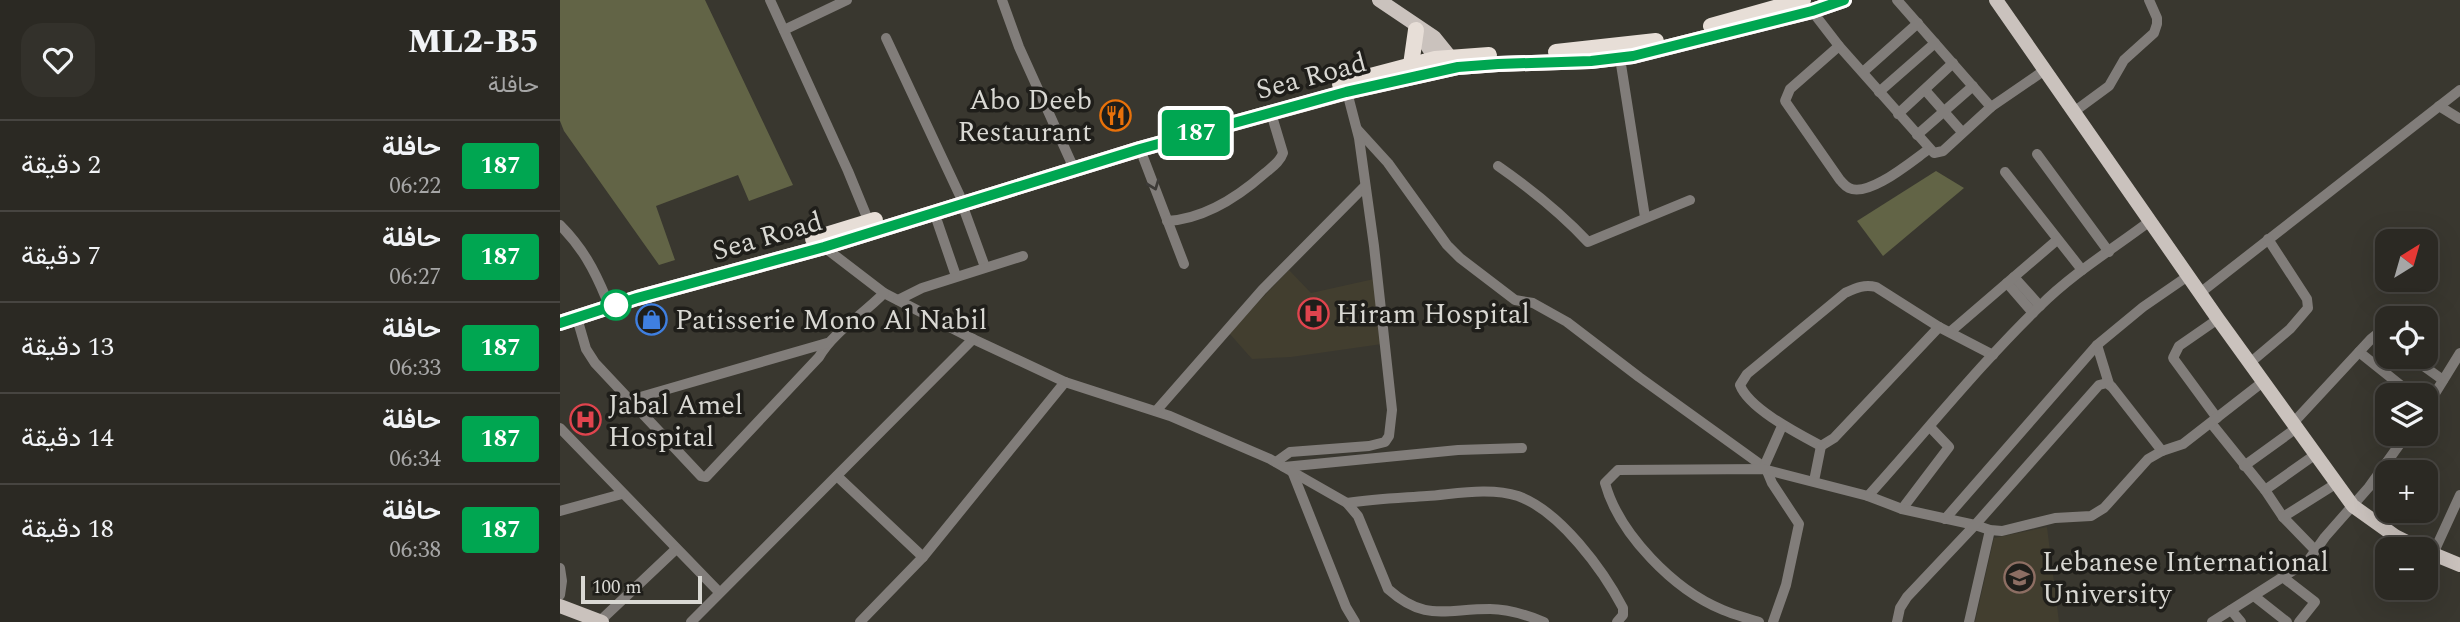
<!DOCTYPE html>
<html lang="ar">
<meta charset="utf-8">
<style>
:root{--surface:#2b2923;--page:#33312b;--text:#f1f3f6;--muted:#a6a6a6;--line:#474541}
body{margin:0;font-family:Spectral,Vazirmatn,serif;background:var(--page);color:var(--text);direction:rtl;height:100vh;display:flex;flex-direction:column;font-size:26px;white-space:nowrap}
*{box-sizing:border-box;margin:0}
p{font-size:23px;color:var(--muted)}
.icon{flex:none;width:38px;height:38px;fill:none;stroke:currentColor;stroke-width:2;stroke-linecap:round;stroke-linejoin:round}
.map{position:relative;flex:1;overflow:hidden;direction:ltr}
.drawer{display:flex;flex-direction:column;background:var(--surface);width:560px}
.drawer>*{flex:none}
.badge{padding:0 14px;border-radius:5px;font-size:24px;line-height:46px}
.needle{width:46px;rotate:37deg}
.fabs{position:absolute;left:1815px;top:229px;display:grid;gap:14px}
.fabs a{display:grid;place-items:center;width:63px;height:63px;border-radius:14px;background:var(--surface);box-shadow:0 7px 28px #0002,0 0 0 2px var(--line);font-size:35px}
.scale{position:absolute;left:21px;bottom:18px;width:121px;box-sizing:border-box;padding-left:7px;border:4px solid #d9d8d3;border-top:0;font-size:19px;line-height:24px;white-space:nowrap;color:#d9d8d3;-webkit-text-stroke:5px #1f1e1a;paint-order:stroke}
.map>.badge{position:absolute;translate:-50% -50%;box-shadow:0 0 0 4px #fff}
.round{display:grid;place-items:center;flex:none;width:74px;height:74px;border-radius:21px;background:var(--page)}
.summary{display:flex;align-items:center;justify-content:space-between;height:119px;padding:0 21px}
h1{font-size:33px;font-weight:800;line-height:52px}
ul{padding:0;list-style:none}
li{display:flex;align-items:center;gap:21px;height:91px;padding:0 21px;border-top:2px solid var(--line)}
li div{flex:1}
li b{display:block;font-size:26px}
li em{font-style:normal}
li .badge{min-width:77px;font-weight:700;text-align:center}
main{display:flex;flex:1;min-height:0}
.map>svg:first-child{display:block}
.built{fill:#423e2f}
.green{fill:#626446}
.lines{fill:none;stroke-linecap:round;stroke-linejoin:round}
.minor{stroke:#817d7a;stroke-width:10}
.major{stroke:#cac2bd;stroke-width:14}
.highway{stroke:#e7ded7;stroke-width:16}
.oneway{stroke:#3c3a37}
.line-casing{stroke:#fff;stroke-width:16}
.line{stroke:#00a651;stroke-width:10}
.stop-dot{fill:#fff;stroke:#00a651;stroke-width:3.5}
.labels{text-anchor:middle;stroke-width:7;stroke-linejoin:round;paint-order:stroke}
.street-label{font-size:28px;fill:#d9d8d3;stroke:#1f1e1a}
.poi-label{font-size:28px;fill:#d9d8d3;stroke:#1f1e1a;text-anchor:start}
</style>
<main>
<div class="map">
<svg width="1900" height="622" viewBox="0 0 1900 622">
<rect width="100%" height="100%" fill="#39372f"/>
<g class="built">
<path d="M729,270L751,293L814,279L822,344L731,357L692,359L669,333Z"/>
<path d="M1487,527L1499,622H1415L1434,538Z"/>
</g>
<g class="green">
<path d="M0,0H145L233,185L189,201L178,175L96,206L115,260L99,265L4,131L0,121Z"/>
<path d="M1376,171L1404,188L1323,256L1297,221Z"/>
</g>
<g class="lines">
<g class="minor">
<path d="M210,0L288,171L311,227"/>
<path d="M442,0L459,47L511,162"/>
<path d="M1337,0L1431,107"/>
<path d="M1252,11L1279,46L1374,153L1383,151L1431,107L1485,70"/>
<path d="M224,30L287,0"/>
<path d="M326,38L400,196"/>
<path d="M1279,46L1230,89L1225,101L1280,180C1283,183 1285,186 1289,188C1309,198 1353,160 1369,149"/>
<path d="M1060,58L1085,217"/>
<path d="M1303,72L1358,23"/>
<path d="M1365,90L1402,132"/>
<path d="M1319,92L1375,43"/>
<path d="M1879,106L1900,119"/>
<path d="M1515,111L1549,86L1564,60L1594,33L1597,24V18L1589,0"/>
<path d="M1338,114L1393,63"/>
<path d="M797,129L828,163L887,245L900,258L955,300L973,303L1007,322L1079,377L1204,467"/>
<path d="M1357,135L1413,86"/>
<path d="M580,149L624,264"/>
<path d="M1477,154L1549,252"/>
<path d="M938,166C971,189 1001,213 1028,242L1130,200"/>
<path d="M1445,172L1522,270"/>
<path d="M402,204L425,267"/>
<path d="M374,212L396,276"/>
<path d="M607,221C644,219 679,196 705,173C712,167 720,162 723,153L711,113"/>
<path d="M0,225C22,247 34,269 46,298"/>
<path d="M264,247L324,293L413,339L505,382L610,416L710,459L787,503L798,516L828,589C865,622 884,609 930,609C948,609 967,615 984,622"/>
<path d="M1454,277L1480,306"/>
<path d="M1447,283L1473,313"/>
<path d="M1640,293L1900,90"/>
<path d="M338,300L362,288L463,256"/>
<path d="M17,318L26,349L35,363L141,476L146,477L259,357C273,332 303,315 324,293"/>
<path d="M1390,332L1497,240"/>
<path d="M1537,345L1549,384"/>
<path d="M1799,352L1854,396"/>
<path d="M1851,357L1883,380"/>
<path d="M1691,362L1730,329L1748,308L1747,299L1708,239"/>
<path d="M70,400L267,343"/>
<path d="M1866,408L1900,353"/>
<path d="M596,411L702,290L804,187"/>
<path d="M1657,418L1613,358L1619,346L1658,319"/>
<path d="M1734,422L1811,339L1816,335L1827,339"/>
<path d="M1651,423L1705,490L1723,517L1755,550"/>
<path d="M0,428L159,592"/>
<path d="M1261,446C1239,434 1189,409 1180,385L1187,374L1285,293C1296,288 1304,284 1316,287L1379,327L1433,355"/>
<path d="M1261,446L1274,438L1379,327"/>
<path d="M716,462L730,452L809,446L825,442L829,436L832,410L814,246L799,138L787,92"/>
<path d="M1684,466L1738,427"/>
<path d="M724,467L898,450L962,448"/>
<path d="M1203,469L1222,426"/>
<path d="M732,471L786,607L795,622"/>
<path d="M1207,471L1212,483L1239,524L1226,585L1213,622"/>
<path d="M277,476L363,557"/>
<path d="M1254,481L1261,446"/>
<path d="M1705,490L1756,454"/>
<path d="M1308,496C1365,433 1419,365 1480,306C1513,273 1553,249 1590,221"/>
<path d="M787,503C814,499 840,498 867,496C895,494 930,487 958,496C1000,511 1043,570 1063,608V615L1057,622"/>
<path d="M1342,509L1389,447L1370,427"/>
<path d="M0,511L62,494"/>
<path d="M1723,517L1777,483"/>
<path d="M1385,519L1537,345L1583,307L1628,276"/>
<path d="M1873,554L1900,495"/>
<path d="M0,568L2,581L0,595"/>
<path d="M1724,578L1755,602L1739,622"/>
<path d="M1694,596L1727,622"/>
<path d="M1671,610L1681,622"/>
<path d="M40,621L115,550"/>
<path d="M131,622L413,339"/>
<path d="M300,622L363,557L505,382"/>
<path d="M1199,622C1187,618 1175,615 1163,610C1114,590 1059,534 1045,483L1058,470L1203,469L1308,496L1342,509L1415,525L1430,530L1442,531L1495,518L1531,516L1544,508L1588,459L1602,451L1623,444L1704,381"/>
<path d="M1337,622L1340,608L1347,597L1415,525L1539,385L1547,383L1552,387L1602,451"/>
<path d="M1409,622L1430,530"/>
<path d="M1652,622L1748,561L1765,537L1809,487L1847,434"/>
</g>
<g class="major">
<path d="M819,0L874,37L895,63"/>
<path d="M1436,0L1658,319L1793,506L1835,536L1863,550"/>
<path d="M855,26L881,68"/>
<path d="M1866,551L1900,565"/>
<path d="M0,606L42,622"/>
</g>
<g class="highway">
<path d="M1151,26L1243,0"/>
<path d="M996,52L1096,41"/>
<path d="M851,65L856,30"/>
<path d="M780,84L875,59L929,55"/>
<path d="M253,239L315,220"/>
<path d="M0,323L77,298L264,247L580,149L787,92L898,67L938,64L1031,61L1073,56L1252,11L1284,0"/>
</g>
</g>
<defs><path id="oneway-chevron" d="M-2-3.5L2.5 0L-2 3.5" fill="none" stroke-width="1.6" stroke-linecap="round" stroke-linejoin="round" transform="scale(1.75)"/></defs>
<use class="oneway" href="#oneway-chevron" transform="translate(594 185) rotate(69)"/>
<g class="lines">
<defs>
<path id="line" d="M0,323L77,298L264,247L580,149L786,92L898,67L938,64L1031,61L1073,56L1252,11L1284,0"/>
</defs>
<use href="#line" class="line-casing"/>
<use href="#line" class="line"/>
</g>
<defs>
<symbol id="restaurant-ring" viewBox="-11 -11 22 22"><circle r="9.5" fill="#1f1e1a" stroke="#e8710a" stroke-width="1.5"/><path d="M-5-6h1v4h1v-4h1v4h1v-4h1v5L-1.5 .5V6h-2V.5L-5-1ZM5-6V6H3V1.5H1.5Q1.5-4 5-6Z" fill="#e8710a"/></symbol>
<symbol id="hospital-ring" viewBox="-11 -11 22 22"><circle r="9.5" fill="#1f1e1a" stroke="#e0444e" stroke-width="1.5"/><path d="M-5-5h3v3.5h4V-5h3V5h-3V1.5h-4V5h-3Z" fill="#e0444e"/></symbol>
<symbol id="shop-ring" viewBox="-11 -11 22 22"><circle r="9.5" fill="#1f1e1a" stroke="#3f7fe0" stroke-width="1.5"/><path d="M-5-2.5h2.3a2.7 3.5 0 0 1 5.4 0H5L5.5 6h-11ZM-1.5-2.5h3a1.5 2.3 0 0 0-3 0Z" fill="#3f7fe0"/></symbol>
<symbol id="university-ring" viewBox="-11 -11 22 22"><circle r="9.5" fill="#1f1e1a" stroke="#8d6e63" stroke-width="1.5"/><path d="M0-5L7-2L0 1L-7-2ZM-4 1L0 2.5L4 1V4Q0 6-4 4Z" fill="#8d6e63"/></symbol>
</defs>
<g fill-rule="evenodd">
<use href="#restaurant-ring" x="538" y="98" width="35" height="35"/>
<use href="#hospital-ring" x="736" y="296" width="35" height="35"/>
<use href="#shop-ring" x="74" y="302" width="35" height="35"/>
<use href="#hospital-ring" x="8" y="402" width="35" height="35"/>
<use href="#university-ring" x="1442" y="560" width="35" height="35"/>
</g>
<circle class="stop-dot" cx="56" cy="305" r="14"/>
<g class="labels">
<g class="street-label">
<text transform="translate(751 75) rotate(-15)" y="10">Sea Road</text>
<text transform="translate(207 235) rotate(-16)" y="10">Sea Road</text>
</g>
<g class="poi-label">
<text x="532" y="109" text-anchor="end">Abo Deeb<tspan x="532" dy="32">Restaurant</tspan></text>
<text x="776" y="323">Hiram Hospital</text>
<text x="115" y="329">Patisserie Mono Al Nabil</text>
<text x="48" y="414">Jabal Amel<tspan x="48" dy="32">Hospital</tspan></text>
<text x="1482" y="571">Lebanese International<tspan x="1482" dy="32">University</tspan></text>
</g>
</g>
</svg>
<div class="fabs">
<a><svg class="needle" viewBox="-14 -14 28 28"><path d="M0-13l5 13h-10z" fill="#e53935"/><path d="M0 13l5-13h-10z" fill="#a6a6a6"/></svg></a>
<a><svg class="icon" aria-label="locate" viewBox="0 0 24 24"><circle cx="12" cy="12" r="6"/><path d="M12 2v4M12 18v4M2 12h4M18 12h4"/></svg></a>
<a><svg class="icon" aria-label="layers" viewBox="0 0 24 24"><path d="M12 4l9 5-9 5-9-5zM3 14l9 5 9-5"/></svg></a>
<a>+</a>
<a>−</a>
</div>
<div class="scale">100 m</div>
<b class="badge" style="left:636px;top:133px;background:#00a651;color:#fff">187</b>
</div>
<section class="drawer">
<div class="summary"><div><h1>ML2-B5</h1><p>حافلة</p></div><a class="round"><svg class="icon" aria-label="heart" viewBox="0 0 24 24"><path d="M12 20l-8-8c-3-5 5-10 8-4 3-6 11-1 8 4z"/></svg></a></div>
<ul>
<li><span class="badge" style="background:#00a651;color:#fff">187</span><div><b>حافلة</b><p>06:22</p></div><em>2 دقيقة</em></li>
<li><span class="badge" style="background:#00a651;color:#fff">187</span><div><b>حافلة</b><p>06:27</p></div><em>7 دقيقة</em></li>
<li><span class="badge" style="background:#00a651;color:#fff">187</span><div><b>حافلة</b><p>06:33</p></div><em>13 دقيقة</em></li>
<li><span class="badge" style="background:#00a651;color:#fff">187</span><div><b>حافلة</b><p>06:34</p></div><em>14 دقيقة</em></li>
<li><span class="badge" style="background:#00a651;color:#fff">187</span><div><b>حافلة</b><p>06:38</p></div><em>18 دقيقة</em></li>
</ul>
</section>
</main>
